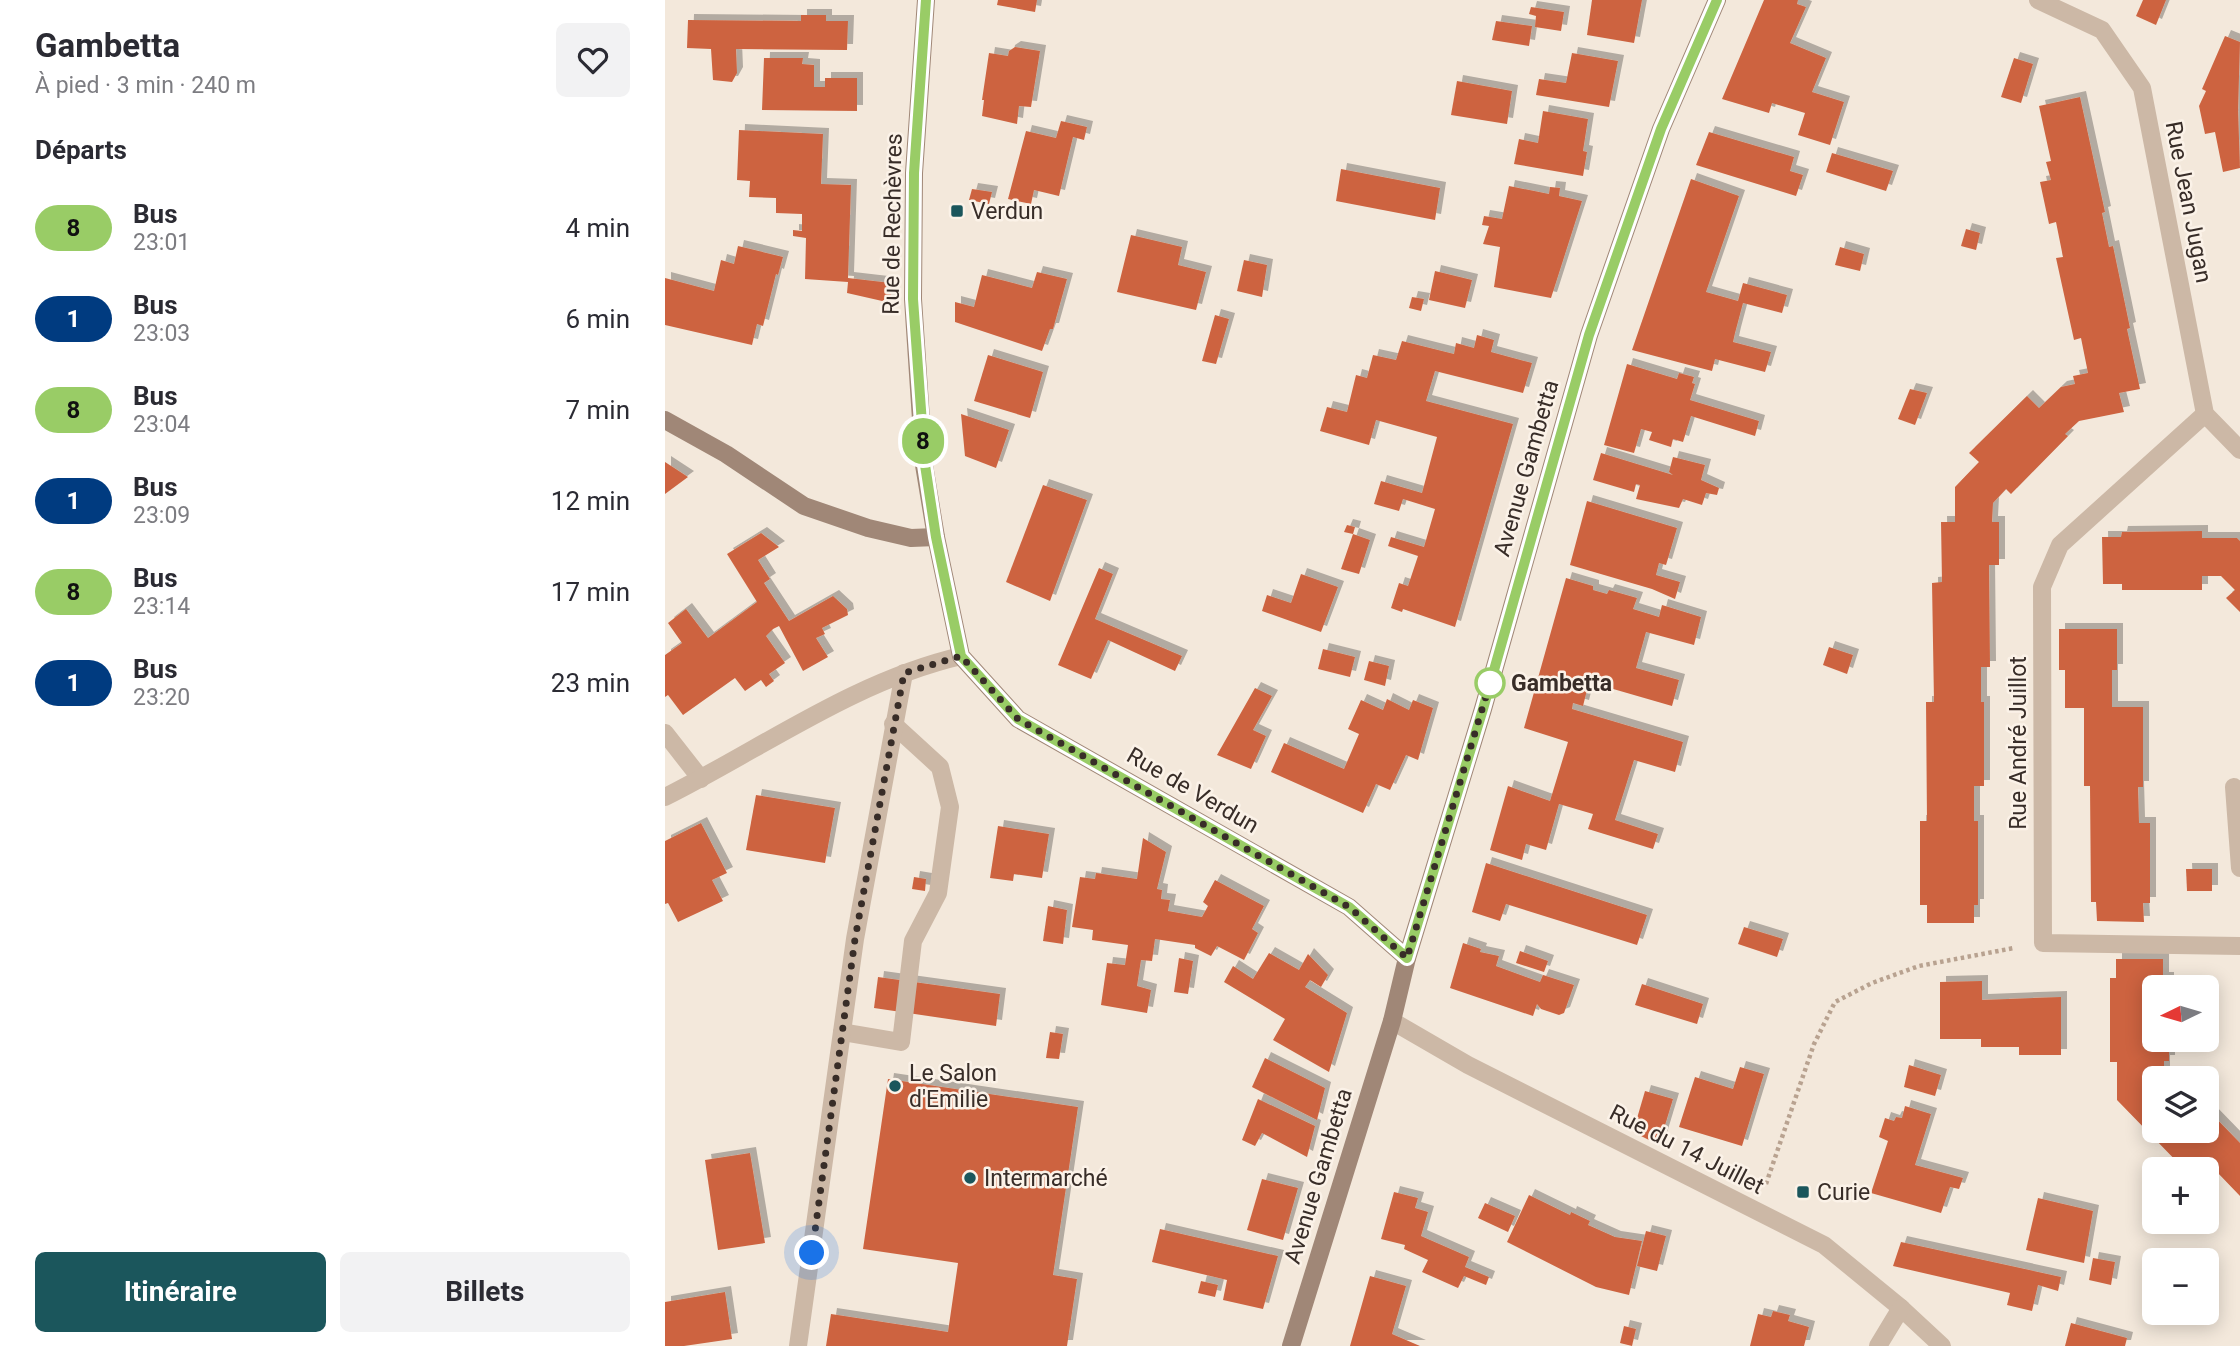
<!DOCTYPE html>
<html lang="fr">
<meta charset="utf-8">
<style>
:root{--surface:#fff;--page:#f2f2f3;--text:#2b2b33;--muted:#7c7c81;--accent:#1b565c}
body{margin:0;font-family:Roboto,sans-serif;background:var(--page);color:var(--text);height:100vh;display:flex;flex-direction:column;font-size:26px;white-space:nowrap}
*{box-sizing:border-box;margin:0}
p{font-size:23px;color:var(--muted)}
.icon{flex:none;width:38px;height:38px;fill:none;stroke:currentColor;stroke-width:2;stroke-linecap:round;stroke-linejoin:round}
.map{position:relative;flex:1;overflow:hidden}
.panel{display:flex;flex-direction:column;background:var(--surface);width:665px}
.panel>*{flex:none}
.badge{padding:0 14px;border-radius:23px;font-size:24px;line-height:46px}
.needle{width:46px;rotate:265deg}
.fabs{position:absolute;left:1477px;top:975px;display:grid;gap:14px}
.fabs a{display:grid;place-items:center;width:77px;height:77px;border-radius:10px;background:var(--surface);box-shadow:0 4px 18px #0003;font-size:35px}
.you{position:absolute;width:35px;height:35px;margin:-18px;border:5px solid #fff;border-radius:50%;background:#1a73e8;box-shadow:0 0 0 10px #1a73e833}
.map>.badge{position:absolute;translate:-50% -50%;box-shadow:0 0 0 4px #fff}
h2{padding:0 35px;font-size:26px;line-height:63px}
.round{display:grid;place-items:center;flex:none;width:74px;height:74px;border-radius:10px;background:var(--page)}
.overview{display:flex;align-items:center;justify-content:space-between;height:119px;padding:0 35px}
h1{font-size:33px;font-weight:700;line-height:52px}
.action{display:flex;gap:14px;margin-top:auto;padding:14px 35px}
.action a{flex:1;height:80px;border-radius:10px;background:var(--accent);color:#fff;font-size:28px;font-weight:700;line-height:80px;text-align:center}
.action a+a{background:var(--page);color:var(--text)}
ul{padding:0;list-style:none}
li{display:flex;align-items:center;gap:21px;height:91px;padding:0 35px}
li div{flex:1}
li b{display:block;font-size:26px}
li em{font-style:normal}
li .badge{min-width:77px;font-weight:700;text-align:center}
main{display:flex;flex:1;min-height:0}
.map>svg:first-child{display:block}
.building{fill:#cd6440;filter:url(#shadow)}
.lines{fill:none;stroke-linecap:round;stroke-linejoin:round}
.path{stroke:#b8a290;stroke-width:4.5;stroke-dasharray:3.5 3.5;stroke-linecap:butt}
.lane{stroke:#ccb8a6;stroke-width:18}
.street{stroke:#ccb8a6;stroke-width:18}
.secondary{stroke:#a08777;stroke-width:18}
.line-casing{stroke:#fff;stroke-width:16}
.line{stroke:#9c6;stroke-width:10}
.walk{stroke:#382d28;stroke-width:7;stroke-dasharray:0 12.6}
.poi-dot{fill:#1b565c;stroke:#fbf2e8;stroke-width:2.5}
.stop-dot{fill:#fff;stroke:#9c6;stroke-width:3.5}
.labels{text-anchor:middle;stroke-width:5;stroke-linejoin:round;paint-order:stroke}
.street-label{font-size:23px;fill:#382d28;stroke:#fbf2e8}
.poi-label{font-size:23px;fill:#382d28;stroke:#fbf2e8;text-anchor:start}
.stop-label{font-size:23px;font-weight:bold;fill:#382d28;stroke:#fbf2e8;text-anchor:start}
</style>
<main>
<section class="panel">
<div class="overview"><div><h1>Gambetta</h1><p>À pied · 3 min · 240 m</p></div><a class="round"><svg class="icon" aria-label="heart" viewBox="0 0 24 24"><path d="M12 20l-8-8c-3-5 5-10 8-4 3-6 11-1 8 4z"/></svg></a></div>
<h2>Départs</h2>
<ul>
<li><span class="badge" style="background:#9c6;color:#111">8</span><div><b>Bus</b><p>23:01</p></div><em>4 min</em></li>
<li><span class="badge" style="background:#003b80;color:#fff">1</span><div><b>Bus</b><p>23:03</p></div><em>6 min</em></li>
<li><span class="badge" style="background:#9c6;color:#111">8</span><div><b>Bus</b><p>23:04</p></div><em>7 min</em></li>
<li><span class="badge" style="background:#003b80;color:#fff">1</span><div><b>Bus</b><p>23:09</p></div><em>12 min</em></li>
<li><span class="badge" style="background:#9c6;color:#111">8</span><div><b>Bus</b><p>23:14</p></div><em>17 min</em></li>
<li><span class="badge" style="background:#003b80;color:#fff">1</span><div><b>Bus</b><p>23:20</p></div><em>23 min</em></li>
</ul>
<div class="action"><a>Itinéraire</a><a>Billets</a></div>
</section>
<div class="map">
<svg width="1575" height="1346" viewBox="0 0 1575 1346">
<defs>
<filter id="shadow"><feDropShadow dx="6" dy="-6" stdDeviation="0" flood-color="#0004"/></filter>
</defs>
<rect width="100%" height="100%" fill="#f3e8db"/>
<g class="building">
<path d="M333,0H372L370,12L332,5Z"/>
<path d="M927,0H977L969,43L922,35Z"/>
<path d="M1099,0H1133L1132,4L1141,7L1125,43L1161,58L1147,92L1179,102L1165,145L1133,135L1140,113L1107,103L1104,113L1057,99Z"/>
<path d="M1478,0H1501L1491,25L1471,16Z"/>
<path d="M866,7L899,12L896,31L870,27L871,16L864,14Z"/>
<path d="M136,15H161V21H183L182,50L71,49L72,73L67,82L48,80L46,49L22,48L23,20L136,21Z"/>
<path d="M831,21L867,26L864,46L827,40Z"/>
<path d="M1560,36L1575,42L1573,110L1575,168L1558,172L1550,132L1540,134L1534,106L1541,91L1537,89Z"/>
<path d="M350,47L375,51L366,107L354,106L352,124L317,116L319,100H317L324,53L343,56L344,51Z"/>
<path d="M907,53L953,61L944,107L871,95L874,79L901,83Z"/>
<path d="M99,58H138L137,64L149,65V87H160V78H192V111L97,110Z"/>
<path d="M1349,58L1368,64L1356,103L1336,97Z"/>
<path d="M792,81L847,91L842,124L786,115Z"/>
<path d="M1415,97L1440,212L1437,213L1444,247L1448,246L1465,328L1462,329L1475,389L1454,393L1459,412L1414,421L1400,434L1403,436L1346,494L1341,489L1328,503L1327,522H1334V565H1324L1325,667H1316V702H1319V786H1309V821H1313V905H1309V923H1262V905H1255V821H1262L1261,702H1269L1267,583L1277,582L1276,522H1290V487L1314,462L1304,453L1362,396L1374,408L1396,387L1410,384L1408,376L1423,373L1416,338L1409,340L1391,258L1398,257L1391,222L1384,224L1375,182L1386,180L1381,162L1386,161L1374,106Z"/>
<path d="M878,111L923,119L918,151L922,152L918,176L849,164L854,139L873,143Z"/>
<path d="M396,121L422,127L419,140L408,137L394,196L369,190L366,204L343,199L361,131L391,138Z"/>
<path d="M74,130L158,134L156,184L186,185L183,278L226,283V303L182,293L183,282L140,279L141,238L128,236V230L137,231V214L111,213V198L84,197L85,181L72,180Z"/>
<path d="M1044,132L1129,157L1125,171L1138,175L1131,196L1031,165Z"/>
<path d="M1167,153L1228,171L1221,191L1161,172Z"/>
<path d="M676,169L775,188L770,220L671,201Z"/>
<path d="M1026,179L1074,196L1041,292L1073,301L1078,283L1122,295L1117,313L1078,303L1070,333L1068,342L1106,352L1100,372L1050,359L1047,371L967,350Z"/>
<path d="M844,186L884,194L885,187L895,188L894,196L917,201L886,298L829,287L835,247L818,244L824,226L817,225L819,216L837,219Z"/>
<path d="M307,189L327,192L324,204L304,200Z"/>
<path d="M1301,229L1315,233L1311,250L1296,246Z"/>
<path d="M466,235L517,247L513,265L541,272L531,310L452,292Z"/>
<path d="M73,246L118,257L113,275L111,274L98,326L92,324L87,345L0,325V278L49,291L56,260L69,264Z"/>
<path d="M1175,247L1199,254L1195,271L1170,265Z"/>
<path d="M579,260L602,265L597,297L572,291Z"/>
<path d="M770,271L807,280L800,308L764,300Z"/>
<path d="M372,272L402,279L388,329H385L377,351L290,322V302L309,307L317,275L367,288Z"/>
<path d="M747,297L759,299L756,311L744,308Z"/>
<path d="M550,315L564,319L551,364L537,361Z"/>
<path d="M812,335L829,340L826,352L867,363L858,393L770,371L761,401L848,424L790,627L738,609L737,612L726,608L734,583L743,586L753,556L723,546L726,537L759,547L770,509L738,499L734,511L709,504L716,481L757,493L772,437L711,420L704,445L655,431L662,407L682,412L691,375L702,378L708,355L731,360L737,341L789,354L791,343L809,348Z"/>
<path d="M323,355L378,372L365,418L309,401Z"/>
<path d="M962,364L1012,379L1014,373L1029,377L1027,383L1030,384L1025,400L1094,421L1090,436L1026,416L1018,442L1008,439L1006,447L984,440L987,432L976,429L969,453L939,445Z"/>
<path d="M1245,389L1262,393L1250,425L1233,419Z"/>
<path d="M296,414L344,430L331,468L300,456Z"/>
<path d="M936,453L1008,475L1004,472L1008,457L1040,465L1036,480L1054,488L1052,495L1041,493L1037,505L1018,499L1014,508L971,499L975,485L971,484L969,492L928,480Z"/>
<path d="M0,462L23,477L0,494Z"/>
<path d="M378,485L422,500L385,601L341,582Z"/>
<path d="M922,501L1012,528L1001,565L994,563L991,575L1015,582L1010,599L987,589L905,565Z"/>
<path d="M682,525L690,527L688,534L705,540L694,574L676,569L688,534L679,532Z"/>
<path d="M1537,531V538H1572L1575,541V612L1561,598L1570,590L1556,576H1537V590H1457V584H1438L1437,537H1456L1457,532Z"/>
<path d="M96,533L114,547L93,560L105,579L99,583L124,621L168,596L182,609L183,615L157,628L160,634L151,638L163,657L138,671L114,626L108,629L101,636L120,663L104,674L109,681L101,687L96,680L80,691L70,678L18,715L3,695L0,697V655L17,643L3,623L21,609L43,638L92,602L62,554Z"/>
<path d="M434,568L448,574L430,619L517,656L510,671L443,640L426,679L393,665Z"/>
<path d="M636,574L673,587L656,632L597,611L602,595L626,603Z"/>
<path d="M901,578L928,586V590L942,594L944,590L972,598L968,609L994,617L997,605L1036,617L1029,645L981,632L971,668L1014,680L1007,706L924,682L918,706L908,703L907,709L1018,742L1010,772L969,760L950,820L993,834L988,849L923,829L928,814L894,804L881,850L861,844L857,860L825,850L843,786L885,801L903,742L859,728Z"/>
<path d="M1394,629H1452V670H1447V707H1478V787H1473L1474,823H1485V903H1478L1479,922L1432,921L1431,902H1426L1425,786H1419V708H1400V670H1394Z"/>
<path d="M1164,647L1188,655L1182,674L1158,665Z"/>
<path d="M658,649L690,657L685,677L653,669Z"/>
<path d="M704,661L724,666L720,686L699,680Z"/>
<path d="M590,688L607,696L588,730L601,736L586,769L552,755Z"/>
<path d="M722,699L744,710L748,700L768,708L753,760L741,755L725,790L711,784L698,813L606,772L619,743L679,769L694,734L683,729L696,700L718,710Z"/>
<path d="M91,795L170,808L160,863L81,850Z"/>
<path d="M36,823L62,873L47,880L58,901L13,922L3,903L0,904V841Z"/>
<path d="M333,826L384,834L377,878L349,874L348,881L325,878Z"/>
<path d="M478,838L501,852L492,889L497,890L496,899L505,900L503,911L537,917L543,906L538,902L550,880L599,906L587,929L593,933L579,960L552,946L546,956L530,948V945L490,939L487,961L476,960L472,986L486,990L482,1013L436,1005L442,963L460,965L463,945L427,940L428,930L407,927L415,877L430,879L431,873L472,879Z"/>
<path d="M821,863L982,915L972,945L841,904L835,921L807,912Z"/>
<path d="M1521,869H1547V891H1522Z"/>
<path d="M249,877L261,879L260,891L247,889Z"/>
<path d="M383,906L402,910L398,944L378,941Z"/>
<path d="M1079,927L1118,939L1112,957L1073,944Z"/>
<path d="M798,943L816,949L815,952L834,956L831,966L875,982L878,975L909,985L899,1013L894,1015L876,1009L872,1004L868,1016L785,988Z"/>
<path d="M855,951L883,961L879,972L851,963Z"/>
<path d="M604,953L634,970L643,954L663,975L656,987L645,980L640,987L682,1013L664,1072L608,1040L620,1019L559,982L568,966L588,979Z"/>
<path d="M514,958L528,961L523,994L509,992Z"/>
<path d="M1451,959H1498V978H1503V987H1489V1040H1504V1061H1499V1078H1489V1130H1542V1109L1575,1143V1196L1551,1171L1542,1180V1169H1519L1452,1100V1062H1445V978H1451Z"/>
<path d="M213,977L335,994L331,1026L209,1008Z"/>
<path d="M1317,981V1000L1396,997V1055H1354V1047H1316V1039H1275V982Z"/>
<path d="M977,984L1038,1004L1032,1024L970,1005Z"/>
<path d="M385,1032L398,1034L394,1059L381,1058Z"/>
<path d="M600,1058L660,1088L652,1120L587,1087Z"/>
<path d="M1244,1065L1276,1075L1270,1096L1239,1087Z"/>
<path d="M1075,1067L1099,1074L1077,1146L1014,1127L1030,1077L1068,1089Z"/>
<path d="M223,1079L413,1107L388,1275L412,1279L402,1346H161L166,1314L283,1332L293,1263L198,1249Z"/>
<path d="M980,1091L1008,1099L994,1145L968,1132Z"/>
<path d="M593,1099L650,1126L642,1157L597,1133L590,1146L577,1140Z"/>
<path d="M1240,1106L1266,1114L1250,1165L1298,1178L1294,1189L1285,1187L1276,1213L1206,1193L1223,1141L1214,1137L1220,1118L1229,1121L1231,1117L1237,1118Z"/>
<path d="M85,1153L100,1243L53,1250L40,1160Z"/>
<path d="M597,1179L633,1188L618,1240L582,1230Z"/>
<path d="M729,1192L753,1198L750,1208L763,1212L756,1236L804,1257L800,1267L824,1277L821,1285L799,1276L793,1288L757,1272L763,1260L739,1249L740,1245L716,1239Z"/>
<path d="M864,1195L905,1215L906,1212L925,1221L923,1225L950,1237L977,1241L964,1295L931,1287L842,1242Z"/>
<path d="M1373,1198L1428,1211L1419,1263L1361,1250Z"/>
<path d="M820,1203L850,1216L843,1232L813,1218Z"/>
<path d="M495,1229L613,1256L598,1309L558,1300L562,1280L487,1262Z"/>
<path d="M981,1231L1001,1236L992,1271L972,1266Z"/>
<path d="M1236,1242L1396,1277L1393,1291L1373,1285L1367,1311L1342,1305L1345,1293L1228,1266Z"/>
<path d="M1428,1258L1450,1262L1446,1285L1424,1280Z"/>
<path d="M705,1276L741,1286L727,1334L755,1346H685Z"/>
<path d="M536,1281L553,1285L550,1297L533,1293Z"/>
<path d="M60,1292L67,1339L19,1346H0V1302Z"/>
<path d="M1108,1311L1125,1315L1123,1321L1144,1327L1139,1346H1085L1093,1314L1106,1317Z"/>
<path d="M1406,1323L1462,1338L1460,1346H1400Z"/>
<path d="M959,1326L971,1329L967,1346L955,1343Z"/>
</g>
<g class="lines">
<path class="path" d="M1101,1184L1149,1044L1170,1002L1207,983L1254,966L1349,948"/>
<g class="lane">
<path d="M177,1032L236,1042L248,941L273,893L285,807L275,767L228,724"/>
<path d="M133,1346L190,939L239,673"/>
</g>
<g class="street">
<path d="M1373,0L1437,30L1477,88L1540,414L1575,450"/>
<path d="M1540,414L1395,545L1377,587L1378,943L1575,946"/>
<path d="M0,733L36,779"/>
<path d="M1569,787L1575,868"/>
<path d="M0,797C98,748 189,681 296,656"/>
<path d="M727,1021L803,1065L1159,1245L1236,1308L1277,1346"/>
<path d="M1213,1346L1236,1308"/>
</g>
<g class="secondary">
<path d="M261,0L249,173L248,299L259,465L271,537L296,656L353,719L684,907L742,958"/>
<path d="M0,420L61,454L139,506L203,528L246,538L271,537"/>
<path d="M626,1346L727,1021L742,958L818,709L924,335L996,129L1052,0"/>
</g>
</g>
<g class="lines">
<defs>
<path id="line" d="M261,0L249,173L248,299L260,465L271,537L296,656L353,719L684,907L742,958L818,709L924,335L996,129L1052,0"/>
</defs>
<use href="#line" class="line-casing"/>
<use href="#line" class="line"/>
<path class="walk" d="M147,1253L190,939L239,673L296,656L353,719L684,907L742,958L825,683"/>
</g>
<g class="poi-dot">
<rect x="285" y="204" width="14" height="14" rx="3.5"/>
<circle cx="230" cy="1086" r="7"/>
<circle cx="305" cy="1178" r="7"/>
<rect x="1131" y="1185" width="14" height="14" rx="3.5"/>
</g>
<circle class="stop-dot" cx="825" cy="683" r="14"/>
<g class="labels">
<g class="street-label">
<text transform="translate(1524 202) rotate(79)" y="8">Rue Jean Jugan</text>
<text transform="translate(227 224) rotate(-89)" y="8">Rue de Rechèvres</text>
<text transform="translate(861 468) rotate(-74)" y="8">Avenue Gambetta</text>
<text transform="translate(1353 743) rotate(-90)" y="8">Rue André Juillot</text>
<text transform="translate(528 790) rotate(30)" y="8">Rue de Verdun</text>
<text transform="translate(1022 1149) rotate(27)" y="8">Rue du 14 Juillet</text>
<text transform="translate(653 1176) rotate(-73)" y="8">Avenue Gambetta</text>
</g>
<g class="poi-label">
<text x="306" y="219">Verdun</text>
<text x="244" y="1081">Le Salon<tspan x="244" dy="26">d'Emilie</tspan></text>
<text x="319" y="1186">Intermarché</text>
<text x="1152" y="1200">Curie</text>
</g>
<g class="stop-label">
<text x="846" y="691">Gambetta</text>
</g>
</g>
</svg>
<div class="fabs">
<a><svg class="needle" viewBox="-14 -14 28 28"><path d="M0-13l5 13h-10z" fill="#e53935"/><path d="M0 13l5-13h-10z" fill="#7c7c81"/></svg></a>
<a><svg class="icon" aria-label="layers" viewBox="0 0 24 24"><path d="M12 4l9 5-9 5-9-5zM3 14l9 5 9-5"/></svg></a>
<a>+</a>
<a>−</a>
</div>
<div class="you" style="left:147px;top:1253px"></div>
<b class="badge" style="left:258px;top:441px;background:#9c6;color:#111">8</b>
</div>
</main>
